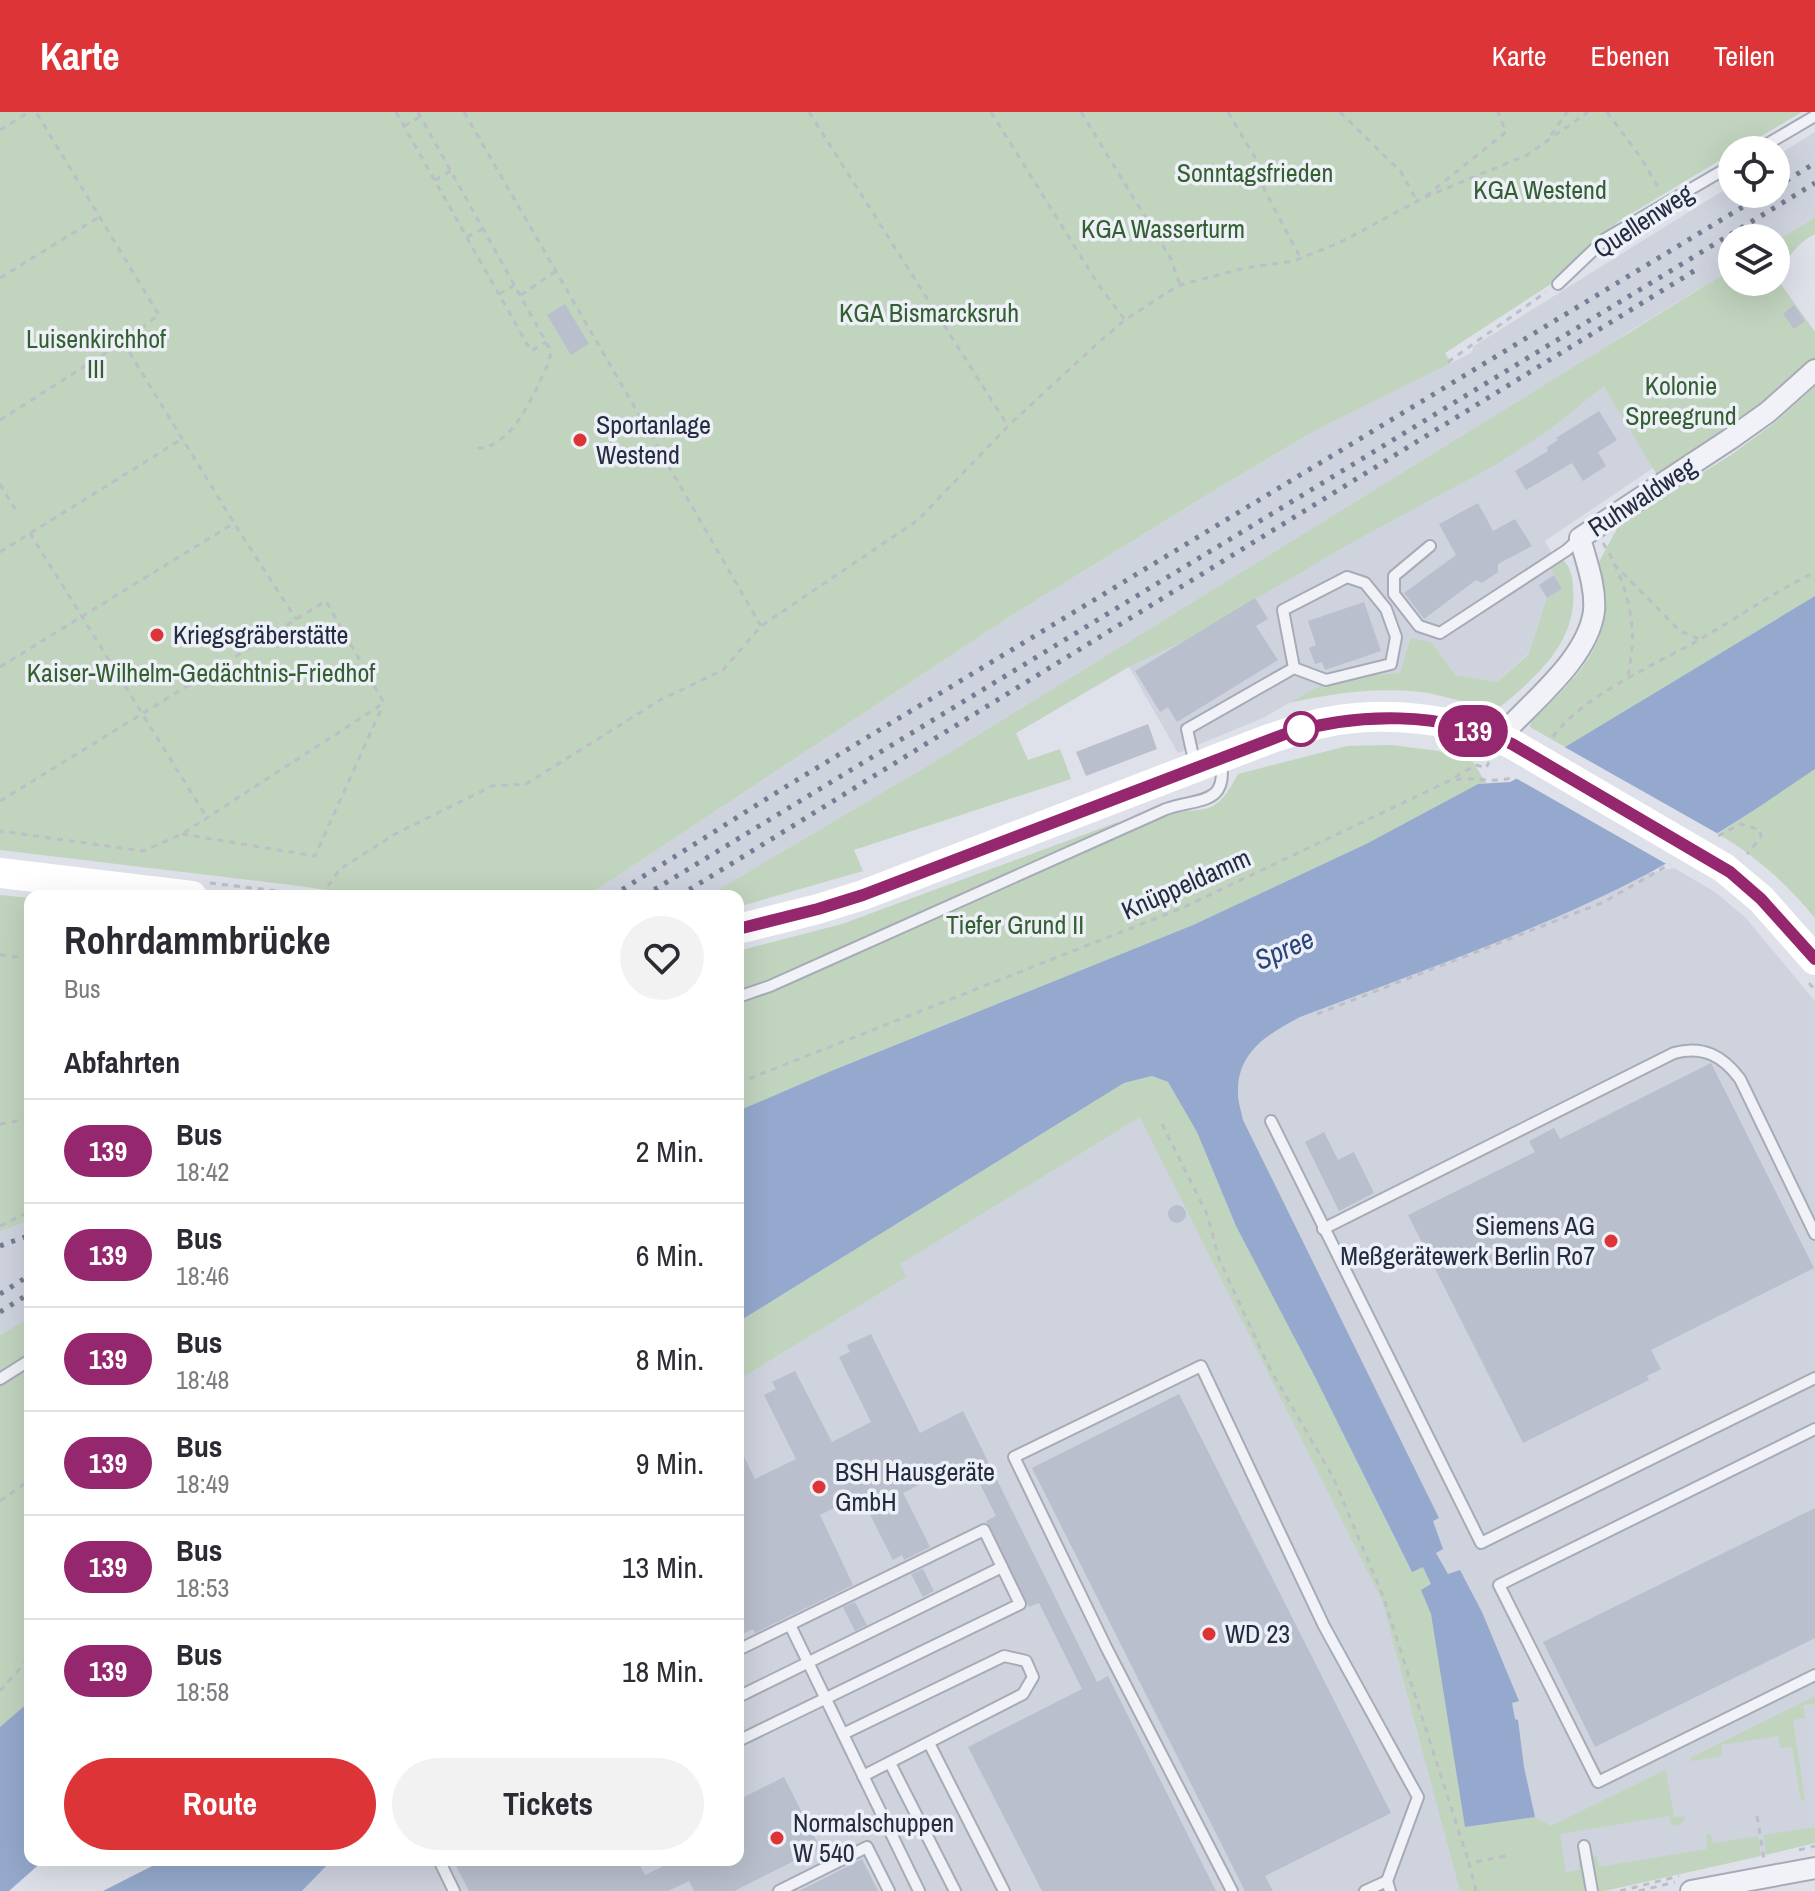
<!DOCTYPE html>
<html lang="de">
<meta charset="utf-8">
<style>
:root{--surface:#fff;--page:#f2f2f3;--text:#2b2b33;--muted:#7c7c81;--line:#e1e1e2;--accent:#dd3438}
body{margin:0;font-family:"Archivo Narrow",sans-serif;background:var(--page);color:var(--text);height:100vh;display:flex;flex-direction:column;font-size:30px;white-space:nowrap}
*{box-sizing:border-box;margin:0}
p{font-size:26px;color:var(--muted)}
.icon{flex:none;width:44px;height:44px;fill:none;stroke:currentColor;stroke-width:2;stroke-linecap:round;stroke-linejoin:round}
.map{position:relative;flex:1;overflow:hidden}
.sheet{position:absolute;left:24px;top:778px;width:720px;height:976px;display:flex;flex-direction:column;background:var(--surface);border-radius:16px;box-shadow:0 8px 32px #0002}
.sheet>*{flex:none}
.badge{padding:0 16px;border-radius:26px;font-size:28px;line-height:52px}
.buttons{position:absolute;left:1718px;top:24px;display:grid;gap:16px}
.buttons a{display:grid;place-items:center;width:72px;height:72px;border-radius:50%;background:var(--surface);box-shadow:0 8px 32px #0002;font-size:40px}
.map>.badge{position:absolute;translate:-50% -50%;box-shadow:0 0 0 4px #fff}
h2{padding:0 40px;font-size:30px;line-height:72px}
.round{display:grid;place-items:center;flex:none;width:84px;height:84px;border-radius:42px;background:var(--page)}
.headline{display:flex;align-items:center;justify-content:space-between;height:136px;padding:0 40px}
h1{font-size:38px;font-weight:700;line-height:60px}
.primary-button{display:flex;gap:16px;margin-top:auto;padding:16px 40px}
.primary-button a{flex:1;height:92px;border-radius:48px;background:var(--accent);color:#fff;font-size:32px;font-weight:700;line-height:92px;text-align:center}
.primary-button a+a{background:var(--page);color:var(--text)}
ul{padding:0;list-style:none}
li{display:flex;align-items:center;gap:24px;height:104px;padding:0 40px;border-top:2px solid var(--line)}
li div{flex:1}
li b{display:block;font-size:30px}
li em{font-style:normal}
li .badge{min-width:88px;font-weight:700;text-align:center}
header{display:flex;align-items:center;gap:48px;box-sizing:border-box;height:112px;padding:0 40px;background:var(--accent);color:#fff}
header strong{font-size:38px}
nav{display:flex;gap:44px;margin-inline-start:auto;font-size:28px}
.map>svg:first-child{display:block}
.built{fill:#cfd3de}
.green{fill:#c1d4be}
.water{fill:#94a9cd}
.pier{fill:#dee1e9}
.building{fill:#babfcd}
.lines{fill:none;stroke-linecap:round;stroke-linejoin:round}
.lane-casing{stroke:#a6abb7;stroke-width:14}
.street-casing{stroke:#a6abb7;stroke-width:24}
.path{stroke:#bcbfc8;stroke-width:3;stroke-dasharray:6 6;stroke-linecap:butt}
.lane{stroke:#f1f2f7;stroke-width:10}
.street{stroke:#f1f2f7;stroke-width:20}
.secondary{stroke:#fff;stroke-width:30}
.rail{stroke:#757d94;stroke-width:5;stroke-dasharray:4 8;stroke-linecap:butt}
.secondary-bridge{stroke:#fff;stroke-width:30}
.line-casing{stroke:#fff;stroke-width:18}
.line{stroke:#95276e;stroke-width:12}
.poi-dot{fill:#dd3438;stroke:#edf0f7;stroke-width:3}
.stop-dot{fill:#fff;stroke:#95276e;stroke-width:4}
.labels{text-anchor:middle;stroke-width:7;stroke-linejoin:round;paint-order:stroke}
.park-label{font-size:26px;fill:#345f31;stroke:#edf0f7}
.street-label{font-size:26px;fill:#252c42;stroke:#edf0f7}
.poi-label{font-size:26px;fill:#252c42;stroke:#edf0f7;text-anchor:start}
.water-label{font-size:28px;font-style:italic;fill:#2b447a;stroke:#edf0f7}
</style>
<header>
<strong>Karte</strong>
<nav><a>Karte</a><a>Ebenen</a><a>Teilen</a></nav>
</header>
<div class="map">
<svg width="1815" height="1779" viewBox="0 0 1815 1779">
<rect width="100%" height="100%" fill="#dee1e9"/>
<g class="built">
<path d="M1815,20V105L1776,129V126H1732V157L1622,224L1605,274L1653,356L1545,429L1559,454L1564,476L1549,523L1497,570L1455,563L1324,571L1263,606L1178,641L1129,555L943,664L724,784H587L1006,507L1223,373L1316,318L1471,241L1474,234L1732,73V82H1776V44Z"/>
<path d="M1674,756L1715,780L1745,805L1815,889V1731L1604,1779H302L332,1748H738V1210L1300,905L1576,796L1648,761Z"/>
<path d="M30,1109V1205L0,1223V1119Z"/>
</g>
<g class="green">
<path d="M0,0H1802L1738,38H1732V41L1619,109L1551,172L1445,241L1451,251L1316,318L1223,373L1006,507L587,784H367L299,774L0,738Z"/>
<path d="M1815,105V122C1797,131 1784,149 1778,168L1815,220V246L1769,289L1658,365L1604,274L1549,318L1497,352L1349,432L1184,529L1128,555L1016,621L1028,648L1060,637L1071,667L854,738L863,759L738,795V784H708L943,645L1732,157V170H1776V129Z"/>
<path d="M1815,274V484L1565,635L1530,615L1531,610C1581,560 1621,528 1599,450L1619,413L1731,343L1777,309Z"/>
<path d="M1563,448C1571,456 1573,466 1573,477C1578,528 1538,564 1501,594C1478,597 1446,583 1421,580C1376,575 1333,581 1289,591L1324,571L1364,564L1400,561L1411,526L1432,531L1455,563L1497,570L1529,542L1547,486L1562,477L1549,453Z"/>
<path d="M1391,633L1439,639L1473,650L1486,671L1510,670L1478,672L1368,731L1193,813L831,959L738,999V891L753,887L1167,703C1209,693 1214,707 1238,662L1347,634Z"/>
<path d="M1815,657V806C1787,772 1756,744 1718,722Z"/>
<path d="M1118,710L1115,715L738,880V839L842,812Z"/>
<path d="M0,783L30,786V1109L0,1119Z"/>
<path d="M1152,964L1168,970L1197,1020L1236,1114L1314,1263L1411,1459L1423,1454L1431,1472L1421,1478L1431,1502L1465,1715L1535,1705L1551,1714L1665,1658L1666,1660L1674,1705L1685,1704V1707L1679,1713L1672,1714L1669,1704L1560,1722L1566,1760L1579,1758V1747L1583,1746L1586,1770L1584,1779H1460L1382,1488L1140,1005L900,1152L906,1165L738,1268V1210L1124,971Z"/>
<path d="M30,1205V1589L0,1615V1223Z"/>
<path d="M1815,1584V1592L1803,1593L1805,1606L1793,1608L1805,1688L1801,1689L1792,1635L1780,1636L1778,1624L1721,1633L1722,1644L1691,1649L1690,1646Z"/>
<path d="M1815,1715V1731L1766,1743L1763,1723Z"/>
<path d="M1706,1722H1711L1713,1731L1758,1724L1761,1744L1604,1779H1600L1598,1776L1592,1745L1597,1744L1599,1755L1707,1737Z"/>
</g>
<g class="water">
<path d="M1815,484V657C1761,694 1707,730 1649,761C1539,819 1417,860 1300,905C1270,921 1239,938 1238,977C1237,987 1241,998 1243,1008L1439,1406L1433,1409L1443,1437L1436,1441L1448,1462L1460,1458L1482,1500L1519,1589L1512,1591L1515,1607L1518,1608L1524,1655L1535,1705L1465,1715L1431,1502L1421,1478L1431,1472L1423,1455L1412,1460L1314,1263L1236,1114L1197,1020L1168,970L1152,964L1124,971L738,1210V999L831,959L1193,813L1368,731L1478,672L1510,670L1562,642L1565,635Z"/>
<path d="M30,1589V1748H44L9,1779H0V1615Z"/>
<path d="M164,1748H332L302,1779H103Z"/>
</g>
<path class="pier" d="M1561,633L1722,724L1670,754L1512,664L1559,639Z"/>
<g class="building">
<path d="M565,192L589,232L571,243L547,203Z"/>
<path d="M1794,193L1805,209L1794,217L1783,202Z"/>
<path d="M1599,299L1617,328L1598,340L1606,354L1583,369L1572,351L1526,378L1515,359L1548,339L1547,335L1558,328L1556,326Z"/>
<path d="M1478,391L1493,419L1515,407L1532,434L1498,452V460L1482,471L1476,468L1424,507L1404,481L1456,443L1439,412Z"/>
<path d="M1554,463L1562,477L1547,486L1539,473Z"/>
<path d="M1255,486L1268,507L1256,514L1278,548L1177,610L1168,595L1160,600L1135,559Z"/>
<path d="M1364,490L1381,539L1325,558L1322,550L1315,552L1309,536L1316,533L1308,509Z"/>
<path d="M1148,612L1157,637L1086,664L1076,640Z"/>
<path d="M1711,951L1814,1156L1651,1238L1661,1257L1647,1264L1649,1268L1523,1331L1408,1103L1535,1040L1529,1029L1554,1016L1560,1027Z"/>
<path d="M1324,1020L1338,1048L1354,1040L1374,1081L1339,1099L1305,1030Z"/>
<circle cx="1177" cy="1102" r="9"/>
<path d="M871,1222L920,1321L963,1299L1097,1570L1108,1564L1216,1779H1042L968,1635L1082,1577L1039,1491L1029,1495L986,1409L996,1404L975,1362L955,1372L949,1358L903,1381L930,1435L904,1448L902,1443L893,1448L860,1383L820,1403L853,1473L755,1521L753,1517L738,1524V1332L755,1367L796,1347L764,1283L776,1277L772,1270L795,1259L832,1330L871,1310L839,1245L850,1240L847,1233Z"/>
<path d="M1179,1282L1391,1701L1265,1764L1273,1779H1245L1032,1356Z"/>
<path d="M1815,1396V1526L1595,1635L1543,1530Z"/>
<path d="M923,1457L934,1479L923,1485L911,1462Z"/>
<path d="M855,1490L867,1513L855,1519L843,1495Z"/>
<path d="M784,1665L820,1736L734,1779H694L689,1769L668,1779H469L453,1748H637L645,1763L676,1748H738V1688Z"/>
<path d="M862,1747L878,1779H799Z"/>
</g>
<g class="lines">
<defs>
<g id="lane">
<path d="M1757,38L1815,4"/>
<path d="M1558,172L1605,127L1732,53"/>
<path d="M1430,434L1394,464V482L1419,514L1440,521L1567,438L1580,426"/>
<path d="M1195,653L1187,617L1294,556L1283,498L1347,465L1365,471L1386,497L1396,525L1391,552L1326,568L1294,556"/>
<path d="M738,885L770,874L1166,697C1197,686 1228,694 1221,650"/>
<path d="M1271,1009L1481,1431L1815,1266"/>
<path d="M1323,1117L1674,941C1703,933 1723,944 1740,967L1815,1122"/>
<path d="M0,1267L30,1248"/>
<path d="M1815,1317L1499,1473L1598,1670L1815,1563"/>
<path d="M790,1513L919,1779"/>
<path d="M738,1538L984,1418L1020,1492L738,1629"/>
<path d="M738,1585L1002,1455"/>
<path d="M843,1622L1004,1544L1026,1549L1033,1565L1023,1582L863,1664"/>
<path d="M929,1631L1004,1779"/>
<path d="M890,1651L955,1779"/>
<path d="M1584,1734L1592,1779"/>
<path d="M439,1748L454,1779"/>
<path d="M779,1779L867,1735L889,1779"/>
<path d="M1232,1779L1106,1535L1014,1345L1201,1254L1324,1514L1418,1685L1387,1769L1390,1779"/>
<path d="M1365,1779L1387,1769"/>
</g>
<g id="street">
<path d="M1499,626C1531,590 1588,547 1594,499C1596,474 1586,449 1580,426L1730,327L1768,300L1815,258"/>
<path d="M1691,1779L1815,1756"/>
</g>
</defs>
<use href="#lane" class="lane-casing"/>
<use href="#street" class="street-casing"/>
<g class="path">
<path d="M396,0L531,239L546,230"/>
<path d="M418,0L551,239L549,250C534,280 513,340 472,336"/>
<path d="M464,0L761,514"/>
<path d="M809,0L1008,314"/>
<path d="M991,0L1098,172L1125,208"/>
<path d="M1081,0L1171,147L1180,173"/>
<path d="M1228,0L1256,47L1255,60L1300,145"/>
<path d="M1340,0L1401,60L1417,89"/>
<path d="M1607,0L1639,43L1661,80"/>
<path d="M404,14L420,5"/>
<path d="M0,18L29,0"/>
<path d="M1551,23L1567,0"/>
<path d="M435,68L451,59"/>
<path d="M1426,84L1506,20L1498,0"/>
<path d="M467,125L484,116"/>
<path d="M0,166L99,105"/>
<path d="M499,182L515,173"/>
<path d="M521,183L556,159"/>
<path d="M123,230L234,411L296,507"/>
<path d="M1448,250L1546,180"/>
<path d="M0,308L123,230L159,203L36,0"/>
<path d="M0,372L15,397"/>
<path d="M30,421L207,706"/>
<path d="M1603,431C1618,453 1630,488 1632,515C1634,531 1630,550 1628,566"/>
<path d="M0,440L182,327"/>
<path d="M1614,452L1680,519L1699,527"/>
<path d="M0,555L234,411"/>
<path d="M1553,625C1581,585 1654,553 1697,529C1737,506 1774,480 1815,460"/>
<path d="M1455,665L1476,653L1486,656L1489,650"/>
<path d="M0,689L326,489L384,591L182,722L143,739L0,719"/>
<path d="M182,722L315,744L383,593"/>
<path d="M1718,724L1741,712L1760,718L1761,725L1747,742"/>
<path d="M210,771L321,784"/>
<path d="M321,784L340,757L395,722L492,674L526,672L660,588L723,558L761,514L918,408L1008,314L1099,230L1125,208L1163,183L1180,173L1245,156L1294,149L1341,130L1423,86L1527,43L1588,0"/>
<path d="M0,843L30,846"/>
<path d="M1809,871L1815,878"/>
<path d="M1317,902L1604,790L1670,752"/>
<path d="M738,971L1182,796L1449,669C1470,663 1489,672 1511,666"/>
<path d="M0,1012L30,1007"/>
<path d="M1162,1012L1207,1102L1219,1147L1270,1257L1333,1365L1383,1484L1469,1751"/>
<path d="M0,1114L30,1099"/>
<path d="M0,1389L30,1368"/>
<path d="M0,1579L30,1545"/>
<path d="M1757,1704L1764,1747"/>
<path d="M1799,1738L1815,1734"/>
<path d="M1476,1779L1469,1751L1511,1743"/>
<path d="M1620,1779L1679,1764"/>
<path d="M1639,1779L1675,1770"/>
</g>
<use href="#lane" class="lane"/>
<use href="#street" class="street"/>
<g class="secondary">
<path d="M1724,756L1761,787L1815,848"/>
<path d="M0,761L192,784"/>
<path d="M738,817L818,797L863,783L1269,627C1286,622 1304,615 1322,611C1383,598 1456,606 1512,632"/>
</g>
<g class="rail">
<path d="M1776,75L1815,51"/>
<path d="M612,784L787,674L1764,82"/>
<path d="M644,784L1815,71"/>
<path d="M679,784L1694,159"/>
<path d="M0,1134L30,1123"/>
<path d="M0,1182L30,1163"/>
<path d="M0,1200L30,1181"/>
</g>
<path class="secondary-bridge" d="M1512,632L1724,756"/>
</g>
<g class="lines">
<defs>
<path id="line" d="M738,817L818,797L863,783L1285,622C1358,600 1442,599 1512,632L1730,760L1761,787L1815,847"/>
</defs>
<use href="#line" class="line-casing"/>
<use href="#line" class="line"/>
</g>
<g class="poi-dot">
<circle cx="580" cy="328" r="8"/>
<circle cx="157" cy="523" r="8"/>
<circle cx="1611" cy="1129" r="8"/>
<circle cx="819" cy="1375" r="8"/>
<circle cx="1209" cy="1522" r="8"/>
<circle cx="777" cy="1726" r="8"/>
</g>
<circle class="stop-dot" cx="1301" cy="617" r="16"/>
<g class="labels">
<g class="park-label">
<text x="1255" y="70">Sonntagsfrieden</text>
<text x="1540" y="87">KGA Westend</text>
<text x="1163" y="126">KGA Wasserturm</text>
<text x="929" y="210">KGA Bismarcksruh</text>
<text x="96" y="236">Luisenkirchhof<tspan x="96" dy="30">III</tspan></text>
<text x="1681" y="283">Kolonie<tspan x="1681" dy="30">Spreegrund</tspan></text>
<text x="201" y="570">Kaiser-Wilhelm-Gedächtnis-Friedhof</text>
<text x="1015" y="822">Tiefer Grund II</text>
</g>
<g class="street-label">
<text transform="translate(1643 109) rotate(-33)" y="9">Quellenweg</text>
<text transform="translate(1642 385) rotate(-33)" y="9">Ruhwaldweg</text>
<text transform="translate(1186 772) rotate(-24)" y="9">Knüppeldamm</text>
</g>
<g class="poi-label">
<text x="596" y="322">Sportanlage<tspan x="596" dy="30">Westend</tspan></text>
<text x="173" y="532">Kriegsgräberstätte</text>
<text x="1595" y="1123" text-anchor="end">Siemens AG<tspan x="1595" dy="30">Meßgerätewerk Berlin Ro7</tspan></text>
<text x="835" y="1369">BSH Hausgeräte<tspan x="835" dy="30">GmbH</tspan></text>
<text x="1225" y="1531">WD 23</text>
<text x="793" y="1720">Normalschuppen<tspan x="793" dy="30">W 540</tspan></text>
</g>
<g class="water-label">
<text transform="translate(1284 837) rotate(-24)" y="10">Spree</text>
</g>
</g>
</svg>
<div class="buttons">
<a><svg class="icon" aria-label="locate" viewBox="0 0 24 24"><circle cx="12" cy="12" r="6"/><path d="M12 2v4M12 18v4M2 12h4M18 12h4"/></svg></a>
<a><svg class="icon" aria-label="layers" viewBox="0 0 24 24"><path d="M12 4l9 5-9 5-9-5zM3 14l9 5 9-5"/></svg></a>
</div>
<b class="badge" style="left:1473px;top:619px;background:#95276e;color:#fff">139</b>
<section class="sheet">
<div class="headline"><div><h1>Rohrdammbrücke</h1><p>Bus</p></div><a class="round"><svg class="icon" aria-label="heart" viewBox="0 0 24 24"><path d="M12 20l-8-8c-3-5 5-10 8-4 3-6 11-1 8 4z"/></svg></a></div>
<h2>Abfahrten</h2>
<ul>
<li><span class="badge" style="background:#95276e;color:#fff">139</span><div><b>Bus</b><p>18:42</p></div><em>2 Min.</em></li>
<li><span class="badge" style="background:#95276e;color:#fff">139</span><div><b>Bus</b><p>18:46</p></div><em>6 Min.</em></li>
<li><span class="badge" style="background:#95276e;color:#fff">139</span><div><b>Bus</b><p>18:48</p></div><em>8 Min.</em></li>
<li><span class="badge" style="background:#95276e;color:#fff">139</span><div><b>Bus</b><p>18:49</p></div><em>9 Min.</em></li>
<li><span class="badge" style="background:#95276e;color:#fff">139</span><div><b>Bus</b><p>18:53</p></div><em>13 Min.</em></li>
<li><span class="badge" style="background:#95276e;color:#fff">139</span><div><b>Bus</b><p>18:58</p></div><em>18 Min.</em></li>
</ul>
<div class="primary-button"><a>Route</a><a>Tickets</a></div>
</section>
</div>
